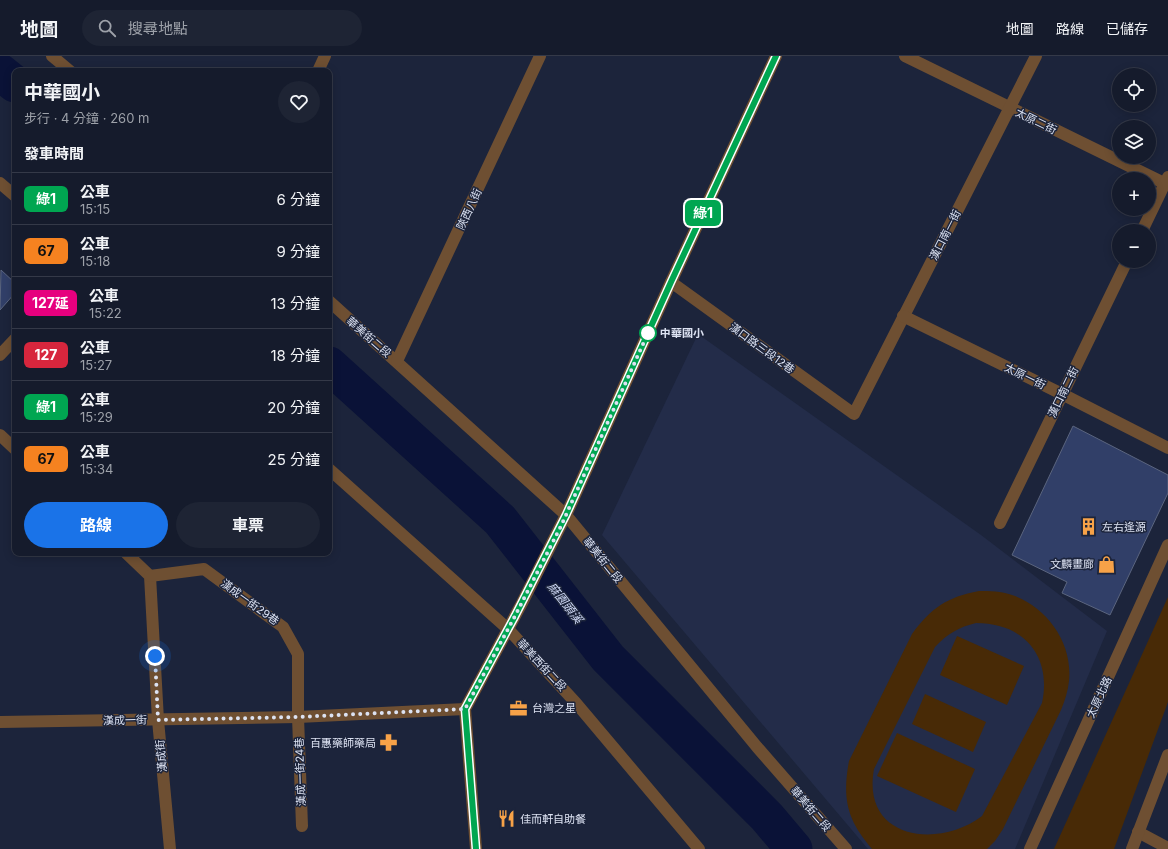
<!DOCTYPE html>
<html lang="zh-TW">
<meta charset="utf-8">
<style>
:root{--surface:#151b2c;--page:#1e2434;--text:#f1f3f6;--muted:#9da1a9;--line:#343948;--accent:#1a73e8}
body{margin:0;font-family:Inter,"Noto Sans TC",sans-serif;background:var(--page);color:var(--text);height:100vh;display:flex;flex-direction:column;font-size:15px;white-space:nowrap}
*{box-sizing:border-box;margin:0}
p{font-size:13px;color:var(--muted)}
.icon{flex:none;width:22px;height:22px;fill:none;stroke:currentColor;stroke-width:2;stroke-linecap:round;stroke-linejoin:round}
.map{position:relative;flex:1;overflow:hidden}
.side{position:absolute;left:12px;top:12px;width:320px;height:488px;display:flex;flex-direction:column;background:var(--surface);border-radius:8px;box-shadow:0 2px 10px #0003,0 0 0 1px var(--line)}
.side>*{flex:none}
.badge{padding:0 8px;border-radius:6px;font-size:14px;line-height:26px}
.controls{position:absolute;left:1112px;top:12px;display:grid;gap:8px}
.controls a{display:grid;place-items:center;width:44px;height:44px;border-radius:50%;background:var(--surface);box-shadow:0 2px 10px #0003,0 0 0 1px var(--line);font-size:20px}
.you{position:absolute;width:20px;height:20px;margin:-10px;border:3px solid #fff;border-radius:50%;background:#1a73e8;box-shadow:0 0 0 6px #1a73e833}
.map>.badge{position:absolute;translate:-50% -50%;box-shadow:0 0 0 2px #fff}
h2{padding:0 12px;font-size:15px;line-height:36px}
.round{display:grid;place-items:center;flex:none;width:42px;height:42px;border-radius:21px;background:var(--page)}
.head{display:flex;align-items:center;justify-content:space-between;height:68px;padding:0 12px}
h1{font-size:19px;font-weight:700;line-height:30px}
.action{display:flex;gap:8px;margin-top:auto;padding:8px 12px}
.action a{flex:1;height:46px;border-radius:24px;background:var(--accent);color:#fff;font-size:16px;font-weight:700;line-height:46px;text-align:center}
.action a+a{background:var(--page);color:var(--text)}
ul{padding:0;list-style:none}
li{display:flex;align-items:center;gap:12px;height:52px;padding:0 12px;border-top:1px solid var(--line)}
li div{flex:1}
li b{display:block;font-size:15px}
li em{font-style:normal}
li .badge{min-width:44px;font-weight:700;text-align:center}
header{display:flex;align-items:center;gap:24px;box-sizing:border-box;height:56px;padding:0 20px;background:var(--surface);border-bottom:1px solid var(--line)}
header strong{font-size:19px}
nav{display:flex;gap:22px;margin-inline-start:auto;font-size:14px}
.search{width:280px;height:36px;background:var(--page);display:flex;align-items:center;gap:10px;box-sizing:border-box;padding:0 14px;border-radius:22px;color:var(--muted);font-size:15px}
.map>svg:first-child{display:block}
.built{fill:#232c49}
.green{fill:#482a06;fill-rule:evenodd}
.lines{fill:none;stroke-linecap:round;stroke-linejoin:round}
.river{stroke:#0a1237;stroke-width:37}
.building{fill:#313f68;stroke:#5b657f}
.minor{stroke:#6e4f32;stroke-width:12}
.line-casing{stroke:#fff;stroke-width:9}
.line{stroke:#00a651;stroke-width:6}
.walk{stroke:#dce2f2;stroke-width:4;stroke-dasharray:0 7.2}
.stop-dot{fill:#fff;stroke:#00a651;stroke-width:2}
.labels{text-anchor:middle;stroke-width:3;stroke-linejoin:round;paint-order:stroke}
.street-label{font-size:11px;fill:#dce2f2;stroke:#1c243b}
.stop-label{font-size:11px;font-weight:bold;fill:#dce2f2;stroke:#1c243b;text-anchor:start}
.poi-label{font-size:11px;fill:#dce2f2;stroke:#1c243b;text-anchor:start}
.water-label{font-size:12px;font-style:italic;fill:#d2dcf9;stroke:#1c243b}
</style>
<header>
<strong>地圖</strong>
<div class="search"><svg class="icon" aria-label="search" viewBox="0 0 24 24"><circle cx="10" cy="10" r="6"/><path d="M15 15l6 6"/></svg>搜尋地點</div>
<nav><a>地圖</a><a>路線</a><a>已儲存</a></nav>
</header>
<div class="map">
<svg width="1168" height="793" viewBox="0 0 1168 793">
<rect width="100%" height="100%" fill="#1c243b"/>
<path class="built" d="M698,278L981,479L1107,575L1015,793H868L602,479Z"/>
<g class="green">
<path d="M979,535C990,535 1001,535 1012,539C1047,551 1073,587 1069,625C1068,635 1065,644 1061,654L1003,773L995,785L987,793H872C847,764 842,743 849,705L912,578C931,552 947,541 979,535ZM976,567C1024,567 1052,600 1042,647L982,760C939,793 861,784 874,713L935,591C947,578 959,571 976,567Z"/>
<path d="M1168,541V646L1114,793H1054Z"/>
<path d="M957,580L1024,610L1007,649L940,619Z"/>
<path d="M925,638L986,666L973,696L912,668Z"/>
<path d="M897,677L975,713L956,756L877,720Z"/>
</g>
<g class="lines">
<g class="river">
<path d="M0,16L15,28"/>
<path d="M329,309L500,464L608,602L767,761L794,793"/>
</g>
</g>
<g class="building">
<path d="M1,214L15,227V237L0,254Z"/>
<path d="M1073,370L1168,419V437L1110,559L1062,537L1067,526L1012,499Z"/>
</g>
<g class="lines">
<g class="minor">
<path d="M52,0L70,15"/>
<path d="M905,0L1168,129"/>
<path d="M318,15L325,0"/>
<path d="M0,127L15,140"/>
<path d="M1142,175L1168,121"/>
<path d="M671,226L854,358L1036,0"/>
<path d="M329,245L566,459L757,691L846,793"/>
<path d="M903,260L1062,338L1168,392"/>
<path d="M0,299L15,283"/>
<path d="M397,305L540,0"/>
<path d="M0,379L15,393"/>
<path d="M329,413L508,573L576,647L699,793"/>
<path d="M1000,467L1127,205"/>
<path d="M126,497L150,520L158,664L170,793"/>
<path d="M150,520L204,513L283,571L298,598V661L302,770"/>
<path d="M0,666L298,661L465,653"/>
<path d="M1138,776L1168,792"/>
<path d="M476,793L465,653L522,547L566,459L671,226L776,0"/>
<path d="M1030,793L1168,489"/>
<path d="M1132,793L1168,699"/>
</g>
</g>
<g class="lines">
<defs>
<path id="line" d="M476,793L465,653L515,560L566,459L671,226L776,0"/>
</defs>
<use href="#line" class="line-casing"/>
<use href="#line" class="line"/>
<path class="walk" d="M155,600L158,664L298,661L465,653L515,560L561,470L648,277"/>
</g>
<defs>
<symbol id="building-bare" viewBox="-9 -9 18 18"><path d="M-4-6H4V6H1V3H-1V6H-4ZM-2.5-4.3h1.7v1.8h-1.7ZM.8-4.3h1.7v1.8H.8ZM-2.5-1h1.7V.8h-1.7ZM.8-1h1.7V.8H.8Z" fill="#f7a248" stroke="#1c243b" stroke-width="2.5" paint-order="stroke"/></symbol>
<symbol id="shop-bare" viewBox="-9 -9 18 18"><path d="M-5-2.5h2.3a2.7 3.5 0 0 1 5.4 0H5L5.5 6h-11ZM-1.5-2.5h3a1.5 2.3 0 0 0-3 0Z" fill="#f7a248" stroke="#1c243b" stroke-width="2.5" paint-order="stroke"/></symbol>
<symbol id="office-bare" viewBox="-9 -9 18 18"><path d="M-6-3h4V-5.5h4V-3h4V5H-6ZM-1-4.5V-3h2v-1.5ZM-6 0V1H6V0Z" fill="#f7a248" stroke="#1c243b" stroke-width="2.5" paint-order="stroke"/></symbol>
<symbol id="pharmacy-bare" viewBox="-9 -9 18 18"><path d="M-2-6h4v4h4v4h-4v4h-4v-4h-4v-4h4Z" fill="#f7a248" stroke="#1c243b" stroke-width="2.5" paint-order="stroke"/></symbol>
<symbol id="restaurant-bare" viewBox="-9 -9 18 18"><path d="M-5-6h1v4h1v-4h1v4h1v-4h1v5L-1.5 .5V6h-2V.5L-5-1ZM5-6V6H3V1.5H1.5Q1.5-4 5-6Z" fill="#f7a248" stroke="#1c243b" stroke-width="2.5" paint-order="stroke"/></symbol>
</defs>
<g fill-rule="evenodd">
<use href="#building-bare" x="1076" y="458" width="25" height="25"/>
<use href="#shop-bare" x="1094" y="496" width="25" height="25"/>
<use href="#office-bare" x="506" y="640" width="25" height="25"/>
<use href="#pharmacy-bare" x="376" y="674" width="25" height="25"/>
<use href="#restaurant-bare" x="494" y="750" width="25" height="25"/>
</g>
<circle class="stop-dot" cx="648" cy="277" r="8"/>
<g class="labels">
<g class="street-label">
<text transform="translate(1036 65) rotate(26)" y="4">太原二街</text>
<text transform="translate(469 153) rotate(-65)" y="4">陝西八街</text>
<text transform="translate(945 179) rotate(-63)" y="4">漢口南一街</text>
<text transform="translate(369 281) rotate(41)" y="4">華美街二段</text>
<text transform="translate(762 292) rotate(36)" y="4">漢口路三段12巷</text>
<text transform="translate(1025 320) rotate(26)" y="4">太原一街</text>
<text transform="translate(1063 336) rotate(-64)" y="4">漢口南二街</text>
<text transform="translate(603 504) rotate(51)" y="4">華美街二段</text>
<text transform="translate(250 546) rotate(36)" y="4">漢成一街29巷</text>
<text transform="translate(542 609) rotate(47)" y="4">華美西街二段</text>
<text transform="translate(1099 641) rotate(-65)" y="4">太原北路</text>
<text transform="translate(125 664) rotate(-1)" y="4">漢成一街</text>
<text transform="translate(161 700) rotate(-95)" y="4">漢成街</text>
<text transform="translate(300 716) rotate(-92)" y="4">漢成一街24巷</text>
<text transform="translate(811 753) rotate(49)" y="4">華美街二段</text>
</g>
<g class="stop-label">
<text x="660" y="281">中華國小</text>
</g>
<g class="poi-label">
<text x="1102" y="475">左右逢源</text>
<text x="1094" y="512" text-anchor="end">文麟畫廊</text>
<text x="532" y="656">台灣之星</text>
<text x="376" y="691" text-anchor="end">百惠藥師藥局</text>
<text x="520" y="767">佳而軒自助餐</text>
</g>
<g class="water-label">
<text transform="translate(565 547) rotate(52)" y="4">麻園頭溪</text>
</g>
</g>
</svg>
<div class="controls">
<a><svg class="icon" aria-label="locate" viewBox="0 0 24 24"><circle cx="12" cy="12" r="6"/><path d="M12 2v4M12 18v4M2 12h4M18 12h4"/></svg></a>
<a><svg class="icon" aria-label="layers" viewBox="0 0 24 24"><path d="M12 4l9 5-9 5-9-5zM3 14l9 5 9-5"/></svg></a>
<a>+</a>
<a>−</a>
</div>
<div class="you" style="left:155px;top:600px"></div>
<b class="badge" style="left:703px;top:157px;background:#00a651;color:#fff">綠1</b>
<section class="side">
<div class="head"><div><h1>中華國小</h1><p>步行 · 4 分鐘 · 260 m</p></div><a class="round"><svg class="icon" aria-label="heart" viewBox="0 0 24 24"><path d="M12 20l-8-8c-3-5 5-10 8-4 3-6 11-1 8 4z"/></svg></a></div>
<h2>發車時間</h2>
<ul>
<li><span class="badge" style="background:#00a651;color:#fff">綠1</span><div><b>公車</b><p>15:15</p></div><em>6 分鐘</em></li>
<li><span class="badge" style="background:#f58220;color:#111">67</span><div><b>公車</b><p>15:18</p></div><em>9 分鐘</em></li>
<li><span class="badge" style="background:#e6007e;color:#fff">127延</span><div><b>公車</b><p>15:22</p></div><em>13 分鐘</em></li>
<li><span class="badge" style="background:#d7263d;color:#fff">127</span><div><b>公車</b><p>15:27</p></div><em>18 分鐘</em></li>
<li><span class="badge" style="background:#00a651;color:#fff">綠1</span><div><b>公車</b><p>15:29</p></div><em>20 分鐘</em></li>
<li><span class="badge" style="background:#f58220;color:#111">67</span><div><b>公車</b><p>15:34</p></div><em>25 分鐘</em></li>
</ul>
<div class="action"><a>路線</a><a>車票</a></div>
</section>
</div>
